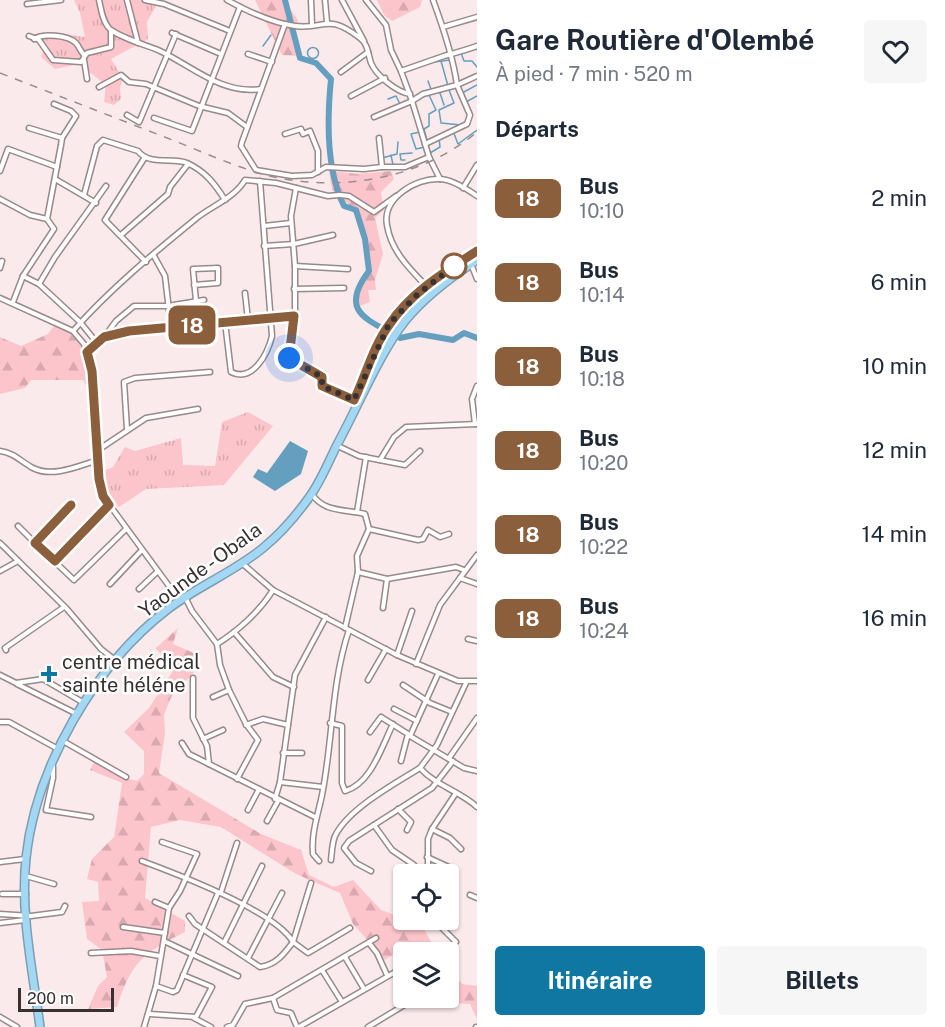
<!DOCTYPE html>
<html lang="fr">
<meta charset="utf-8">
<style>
:root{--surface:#fff;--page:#f6f6f7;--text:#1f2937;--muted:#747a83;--accent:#0f77a2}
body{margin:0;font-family:"Public Sans",sans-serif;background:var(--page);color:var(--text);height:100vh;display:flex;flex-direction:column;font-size:22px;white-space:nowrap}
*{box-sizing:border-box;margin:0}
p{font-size:20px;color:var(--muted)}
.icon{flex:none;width:33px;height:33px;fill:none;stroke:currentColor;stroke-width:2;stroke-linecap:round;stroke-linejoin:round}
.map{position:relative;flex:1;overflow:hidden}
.sheet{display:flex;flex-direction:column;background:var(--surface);width:468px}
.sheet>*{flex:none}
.badge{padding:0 12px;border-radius:9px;font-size:21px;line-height:39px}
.controls{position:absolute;left:393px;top:864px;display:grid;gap:12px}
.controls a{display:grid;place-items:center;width:66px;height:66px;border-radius:6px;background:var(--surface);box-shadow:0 2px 4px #0004;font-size:30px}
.scale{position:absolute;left:18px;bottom:15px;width:96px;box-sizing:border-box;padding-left:6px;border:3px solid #373131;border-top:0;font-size:16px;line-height:21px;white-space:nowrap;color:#373131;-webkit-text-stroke:4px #fff;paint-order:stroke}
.you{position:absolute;width:30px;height:30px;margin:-15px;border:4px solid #fff;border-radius:50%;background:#1a73e8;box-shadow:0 0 0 9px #1a73e833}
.map>.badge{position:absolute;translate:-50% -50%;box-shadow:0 0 0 3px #fff}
h2{padding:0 18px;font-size:22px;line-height:54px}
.round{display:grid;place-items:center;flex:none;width:63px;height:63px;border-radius:6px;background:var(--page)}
.headline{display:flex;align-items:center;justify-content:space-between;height:102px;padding:0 18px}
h1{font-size:28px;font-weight:700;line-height:45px}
.action{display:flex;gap:12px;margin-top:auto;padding:12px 18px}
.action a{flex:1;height:69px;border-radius:6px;background:var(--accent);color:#fff;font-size:24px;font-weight:700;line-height:69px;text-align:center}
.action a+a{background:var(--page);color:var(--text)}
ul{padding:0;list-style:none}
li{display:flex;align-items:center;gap:18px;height:84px;padding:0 18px}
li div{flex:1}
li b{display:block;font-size:22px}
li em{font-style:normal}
li .badge{min-width:66px;font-weight:700;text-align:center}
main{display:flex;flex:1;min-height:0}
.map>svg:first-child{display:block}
.grass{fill:url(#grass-tufts)}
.forest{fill:url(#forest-firs)}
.water{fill:#649fbf}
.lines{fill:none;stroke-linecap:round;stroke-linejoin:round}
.stream{stroke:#649fbf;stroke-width:1.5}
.river{stroke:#649fbf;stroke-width:6}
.minor-casing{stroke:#98898a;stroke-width:7}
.highway-casing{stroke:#7d9eb0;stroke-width:10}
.minor{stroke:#fff;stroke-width:4}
.highway{stroke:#a3d8f5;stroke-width:7}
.rail{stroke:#988d8e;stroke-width:1.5;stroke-dasharray:8 8;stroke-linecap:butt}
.line-casing{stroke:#fff;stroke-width:14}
.line{stroke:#8b5e3c;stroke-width:9}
.walk{stroke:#373131;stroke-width:6;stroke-dasharray:0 10.8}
.stop-dot{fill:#fff;stroke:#8b5e3c;stroke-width:3}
.poi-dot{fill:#0f77a2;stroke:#fff;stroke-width:2}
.labels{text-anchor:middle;stroke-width:5;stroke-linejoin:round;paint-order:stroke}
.street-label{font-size:20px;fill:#373131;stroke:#fff}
.poi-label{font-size:20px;fill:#373131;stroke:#fff;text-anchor:start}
</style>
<main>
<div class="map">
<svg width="477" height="1027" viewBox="0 0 477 1027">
<defs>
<pattern id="grass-tufts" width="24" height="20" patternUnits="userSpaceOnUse" patternTransform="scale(1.5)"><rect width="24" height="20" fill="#fcc4cb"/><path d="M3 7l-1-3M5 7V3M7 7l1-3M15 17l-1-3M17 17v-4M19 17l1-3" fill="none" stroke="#d9a9af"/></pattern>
<pattern id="forest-firs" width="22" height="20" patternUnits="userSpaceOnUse" patternTransform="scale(1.5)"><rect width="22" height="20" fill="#fcc4cb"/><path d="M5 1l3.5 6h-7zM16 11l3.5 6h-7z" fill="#d9a9af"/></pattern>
</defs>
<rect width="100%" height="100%" fill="#fbeaec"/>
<g class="grass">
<path d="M74,0H152L157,4L147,22L148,39L111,59L123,78L120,88L121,99L114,105L104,102L106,85L79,64L55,69L41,57L44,49L41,39L52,32L85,37L80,13Z"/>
<path d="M248,412L273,426L224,485L146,489L119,507L99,486V473L113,467L125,447L135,451L181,438L183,465L215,466L222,422Z"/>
</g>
<g class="forest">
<path d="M255,0H288V6L298,20L295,31L302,56L282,55Z"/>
<path d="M377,0H422L420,7L392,21L384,15Z"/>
<path d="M329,171L358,174L391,171L394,179L381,192L384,210L375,218L383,254L375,280L376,290H368L370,302L354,308L369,261L355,210L332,190Z"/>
<path d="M57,322C93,341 89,366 95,402L83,380H31L25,388L0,394V337L21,346L48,334Z"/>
<path d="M178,628L173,644L196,654L194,672L172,695L164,715L165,734L159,773L261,834L301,850L309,875L334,887L353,880L381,910L421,924L437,952H420L409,944L385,960L353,924L340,893L296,874L221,827L180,820L151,827L145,898L185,921V932C143,953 132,961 117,1007L88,1009L98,986L107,977L102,950L87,939L82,902L99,901L98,882L87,879L92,859L114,837L122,783L90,770L94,762L122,777L137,781L144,774V751L124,732L149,708L178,663L164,658L156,648Z"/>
<path d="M448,967L462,984L477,986V1019L470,1004L452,1003L449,994Z"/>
</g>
<path class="water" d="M290,441L308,451L301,474L275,491L253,477L258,469L267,473Z"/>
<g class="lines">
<g class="stream">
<path d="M263,46L271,35"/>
<circle cx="313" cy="53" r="5.5"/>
<path d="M461,53L464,61H472L477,67"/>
<path d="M441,61L448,86"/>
<path d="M434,62L450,60"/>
<path d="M428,81L431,89"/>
<path d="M439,90L444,105"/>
<path d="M449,90L454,103L439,110L441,123L461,125"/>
<path d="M462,93L477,85"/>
<path d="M388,99L396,96L400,104"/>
<path d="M466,102L477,96"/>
<path d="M453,131L458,144L477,130"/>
<path d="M420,132L411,134L416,149L425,147"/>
<path d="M427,140L424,129L429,126V114L436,110L429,95"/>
<path d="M428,145L430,153L440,147L439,138"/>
<path d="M391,155L393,165"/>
<path d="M382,158L397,154L398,142"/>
<path d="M405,160H401L400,154L412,153"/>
</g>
<path class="river" d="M285,0L300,58L316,63L331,79C327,119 326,170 344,206L356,210L365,239L369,271C338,312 367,319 400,338L419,334L453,340L464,333L477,338"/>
<defs>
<g id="minor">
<path d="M99,0C101,9 103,24 111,30C124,39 143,44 158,50C191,65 221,95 261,89"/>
<path d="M127,0L138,43"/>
<path d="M145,0L164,4L230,31"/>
<path d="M227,0C247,11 272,23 295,26C326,30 326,12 360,38C368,44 368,54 371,63C376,75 396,92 410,94"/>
<path d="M311,0L312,25"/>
<path d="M325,0L327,22"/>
<path d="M342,0L364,41"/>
<path d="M366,0L386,25L391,50L401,71"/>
<path d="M433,0C443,27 453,56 457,85L423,94L412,101L401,71L444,56C455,53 466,50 477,46"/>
<path d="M27,4L61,0"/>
<path d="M285,24L242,142L241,146L256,170L292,176L312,175L326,167L364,169L382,167"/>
<path d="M443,27L477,17"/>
<path d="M172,33L221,54"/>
<path d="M29,36L39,40L53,60L81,62L87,53L111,47V31"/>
<path d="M34,39C43,33 68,35 76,43C79,46 80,51 84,55"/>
<path d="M248,54L272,62"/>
<path d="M84,60L87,79"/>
<path d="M341,72L368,52"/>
<path d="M99,87L121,75L129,82L146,84L199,106L228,113L247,127"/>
<path d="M351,96L385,78"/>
<path d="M54,104L71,111L76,116L62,138L61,145L47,219L54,229L23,276L39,284L80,322L97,343"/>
<path d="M127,115L139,122L140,120L176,34"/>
<path d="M374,117L412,101L429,157L440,179"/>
<path d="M154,118L192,131L240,7"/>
<path d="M29,128L62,138"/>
<path d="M285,134L301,129L303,134L310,131L318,151V172"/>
<path d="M379,138L382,167H405L429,157"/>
<path d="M425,144L467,124L470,115L457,85L477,76"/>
<path d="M145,157L105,220L146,262"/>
<path d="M0,171L8,149L57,167"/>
<path d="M55,179L96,203"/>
<path d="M296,188L291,216L295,266V323L289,358L322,377V385L360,400"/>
<path d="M463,188L477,165"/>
<path d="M84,195L97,146L103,140L138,151C149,166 173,157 187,163C205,171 215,184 225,200"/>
<path d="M340,195L349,196L374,212L396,196"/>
<path d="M0,199L30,215L47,219"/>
<path d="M264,226L291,223"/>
<path d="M122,234L168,194L170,187L188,164"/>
<path d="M264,246L294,244L333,235"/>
<path d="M154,256L165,276L171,327"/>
<path d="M471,264L477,279"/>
<path d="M295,266L348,269"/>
<path d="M0,268L2,261"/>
<path d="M39,284L55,257L106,186"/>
<path d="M194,285L218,283V268L193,269L196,301"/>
<path d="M294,289L344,288"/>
<path d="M432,292C414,273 391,253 387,225C382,198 416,178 439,179C451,179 467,189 477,196"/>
<path d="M245,293L248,320"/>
<path d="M0,298L73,331L84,344L91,363L99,473L103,496L180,601"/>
<path d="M13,302L23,276"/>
<path d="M225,322L231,372C253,383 268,353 272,336L260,181"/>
<path d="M73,331C110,289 155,252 198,217C214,205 235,197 245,180L276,183L328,196L339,195"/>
<path d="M105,336L116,321L134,306H168L204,300"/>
<path d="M87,352L104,337L116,333L294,316"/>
<path d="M354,400C365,378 372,354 384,332C405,297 443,272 477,251"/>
<path d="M475,424L472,399L477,386"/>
<path d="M127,429L124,382L135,378L210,372"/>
<path d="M338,446L359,456L405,465L420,451"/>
<path d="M98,450L146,418L198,409"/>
<path d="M0,451C15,453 21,462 33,468C52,478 79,466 98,460"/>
<path d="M380,460L394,437L406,427L477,424"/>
<path d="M312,494C324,513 346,509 365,514L369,529L418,540L423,539L428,530L440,537L449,534"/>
<path d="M71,505L35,543L74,580L126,529"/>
<path d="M357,512L366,457"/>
<path d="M18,526L35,543"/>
<path d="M0,543L67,609L101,649L115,660"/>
<path d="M55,561L109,505"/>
<path d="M243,564L273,590L397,655L458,681H477"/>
<path d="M0,571L18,561"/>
<path d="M358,572L387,579L456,567L464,570"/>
<path d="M460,578L477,584"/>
<path d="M110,584L141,551"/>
<path d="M139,589L157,572"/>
<path d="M185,597L192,611L217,644L220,665L229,690L246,724L258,740L237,779"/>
<path d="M383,608L387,579"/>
<path d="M345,628L358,572L357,556L369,529"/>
<path d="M234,632L273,677L294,687"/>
<path d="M468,639L477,641"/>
<path d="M217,644C238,631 260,611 273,590"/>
<path d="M6,650L5,648L64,607"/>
<path d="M397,655L412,611"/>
<path d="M416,664L440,605L477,555"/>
<path d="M438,674L410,736L464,768L477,771"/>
<path d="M0,675L16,683L43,679L84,703"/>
<path d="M193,678V718L207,746L209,764L315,817"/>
<path d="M368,680L386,649"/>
<path d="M466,683L437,745L420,768C436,786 460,791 477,807"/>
<path d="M17,684L77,714"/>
<path d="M403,685L430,703L452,712"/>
<path d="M213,697L229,690"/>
<path d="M394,709L417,721"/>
<path d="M0,722H9L58,749"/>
<path d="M330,723L342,726V783L345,791C371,784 382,746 393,724"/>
<path d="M246,725L263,719L288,725"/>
<path d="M370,732L381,717L408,734L401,761"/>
<path d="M203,739L223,730"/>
<path d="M63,741L126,777"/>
<path d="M182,743L189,754L209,764"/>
<path d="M283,753H302"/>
<path d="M449,758L477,718"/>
<path d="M53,767V778L46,810L91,817"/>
<path d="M280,782L323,787"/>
<path d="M456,793L432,829L450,838L461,849"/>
<path d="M275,799L280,782L295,675L326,617"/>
<path d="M398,809L411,822L407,830"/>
<path d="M248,810L259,789"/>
<path d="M267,821L278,801"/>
<path d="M427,857L453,869"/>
<path d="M331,860C332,852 332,843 335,836C348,809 394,784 420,768"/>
<path d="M142,861C177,874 275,911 293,942L311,883"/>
<path d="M319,861L313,854C311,833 318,815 322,795C333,740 331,684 349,630"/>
<path d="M0,862L25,859"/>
<path d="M428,870V839L432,829"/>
<path d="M371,871L356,863L344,848L349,841L374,825"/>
<path d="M411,874L414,865L392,850L374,825L432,788L453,761"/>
<path d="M26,876L54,884"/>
<path d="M404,889V893"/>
<path d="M221,892L237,843"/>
<path d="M2,894H26"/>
<path d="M470,895L477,898"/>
<path d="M155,902L169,908"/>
<path d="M0,914L31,916L62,912L65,906"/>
<path d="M189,916L195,924L260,967C276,965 284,954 293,942L308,953L350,928"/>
<path d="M434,920L456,942"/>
<path d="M0,923L25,920"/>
<path d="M123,927L165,933"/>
<path d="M164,941L238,976"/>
<path d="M224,943L262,866"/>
<path d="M369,943L377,953L387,975"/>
<path d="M91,953L131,951L160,956"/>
<path d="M345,957L364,989"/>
<path d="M248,958L282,893"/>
<path d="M322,970L342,1002"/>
<path d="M156,986L173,992L177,990L218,893"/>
<path d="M273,998L376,938"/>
<path d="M150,1014L196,1017L212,987L183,975"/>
<path d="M0,1017L17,1027"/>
<path d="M194,1018L211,1027"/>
<path d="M144,1027L156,986L169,908L180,891L197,854L162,842"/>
<path d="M227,1027L233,1025L245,1004L273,998L277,1010L291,1013L297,1027"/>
<path d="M299,1027L404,967"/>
<path d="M368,1027L416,998"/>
<path d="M476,1027H477"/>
</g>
<path id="highway" d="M40,1027C33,972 20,914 26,858C36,766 95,665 168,609C198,586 234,572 263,548C280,534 295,517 308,499C321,482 329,460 339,441C358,406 381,351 405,321C425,296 451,277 477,260"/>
</defs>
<use href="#minor" class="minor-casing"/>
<use href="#highway" class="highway-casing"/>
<use href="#minor" class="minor"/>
<use href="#highway" class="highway"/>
<path class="rail" d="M0,73C54,94 108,115 162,136C199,150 236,168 274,177C344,192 422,178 477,132"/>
</g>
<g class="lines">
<defs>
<path id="line" d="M71,505L35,543L55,561L109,505L103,496L99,479L92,371L87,352L104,337L129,331L294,316L289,358L322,377V386L354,400C366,375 373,347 389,325C410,293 446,271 477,251"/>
</defs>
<use href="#line" class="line-casing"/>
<use href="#line" class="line"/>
<path class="walk" d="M289,358L322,377V386L354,400L389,324L418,294L454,266"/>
</g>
<circle class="stop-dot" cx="454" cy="266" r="12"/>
<path class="poi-dot" d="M46 665h6v6h6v6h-6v6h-6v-6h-6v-6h6z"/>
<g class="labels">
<g class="street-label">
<text transform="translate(200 570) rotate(-36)" y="7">Yaounde - Obala</text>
</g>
<g class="poi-label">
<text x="62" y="669">centre médical<tspan x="62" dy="23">sainte héléne</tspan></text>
</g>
</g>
</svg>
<div class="controls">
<a><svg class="icon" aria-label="locate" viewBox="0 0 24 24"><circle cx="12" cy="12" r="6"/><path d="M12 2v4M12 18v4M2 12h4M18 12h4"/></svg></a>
<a><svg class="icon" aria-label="layers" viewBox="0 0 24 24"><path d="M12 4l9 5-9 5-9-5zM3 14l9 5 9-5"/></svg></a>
</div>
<div class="scale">200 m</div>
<div class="you" style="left:289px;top:358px"></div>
<b class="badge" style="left:192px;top:325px;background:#8b5e3c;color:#fff">18</b>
</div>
<section class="sheet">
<div class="headline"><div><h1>Gare Routière d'Olembé</h1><p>À pied · 7 min · 520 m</p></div><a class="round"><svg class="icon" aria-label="heart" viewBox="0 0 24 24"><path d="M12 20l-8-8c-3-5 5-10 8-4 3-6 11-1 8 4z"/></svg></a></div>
<h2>Départs</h2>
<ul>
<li><span class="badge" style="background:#8b5e3c;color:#fff">18</span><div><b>Bus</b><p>10:10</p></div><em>2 min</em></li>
<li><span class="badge" style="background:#8b5e3c;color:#fff">18</span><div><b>Bus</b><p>10:14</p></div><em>6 min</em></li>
<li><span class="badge" style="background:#8b5e3c;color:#fff">18</span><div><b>Bus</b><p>10:18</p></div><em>10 min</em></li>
<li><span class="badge" style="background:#8b5e3c;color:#fff">18</span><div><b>Bus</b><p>10:20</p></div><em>12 min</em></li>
<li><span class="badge" style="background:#8b5e3c;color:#fff">18</span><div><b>Bus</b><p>10:22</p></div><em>14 min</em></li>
<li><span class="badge" style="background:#8b5e3c;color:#fff">18</span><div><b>Bus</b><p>10:24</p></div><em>16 min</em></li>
</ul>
<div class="action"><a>Itinéraire</a><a>Billets</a></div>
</section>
</main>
